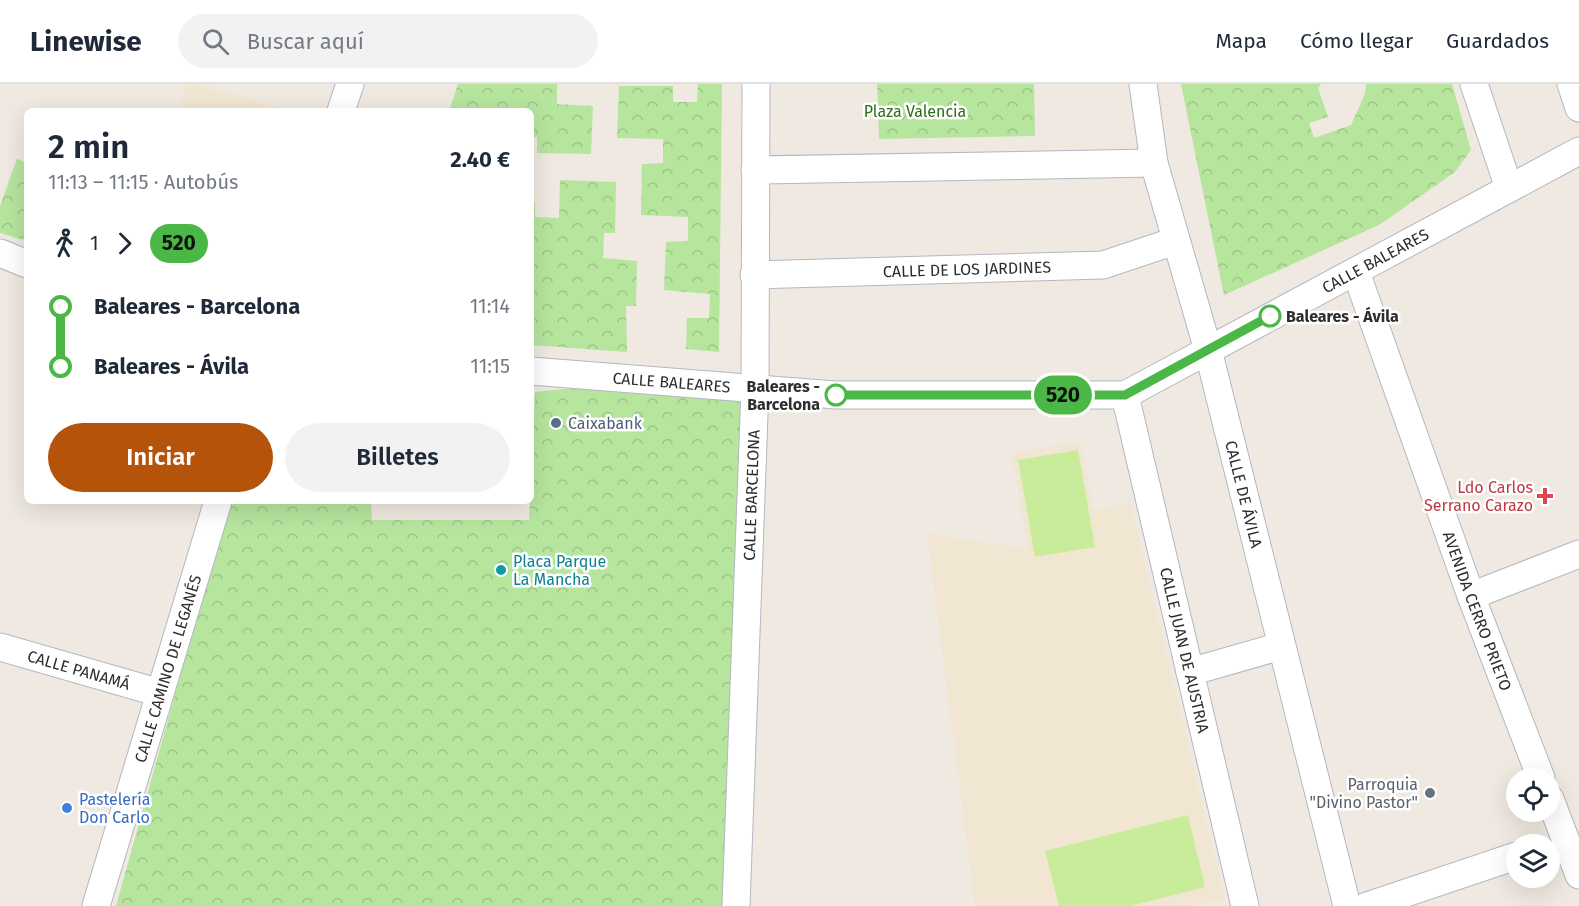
<!DOCTYPE html>
<html lang="es">
<meta charset="utf-8">
<style>
:root{--surface:#fff;--page:#f2f2f3;--text:#1f2937;--muted:#747a83;--line:#e0e1e3;--accent:#b45309}
body{margin:0;font-family:"Fira Sans",sans-serif;background:var(--page);color:var(--text);height:100vh;display:flex;flex-direction:column;font-size:22px;white-space:nowrap}
*{box-sizing:border-box;margin:0}
p{font-size:20px;color:var(--muted)}
.icon{flex:none;width:33px;height:33px;fill:none;stroke:currentColor;stroke-width:2;stroke-linecap:round;stroke-linejoin:round}
.map{position:relative;flex:1;overflow:hidden}
.drawer{position:absolute;left:24px;top:24px;width:510px;height:396px;display:flex;flex-direction:column;background:var(--surface);border-radius:9px;box-shadow:0 6px 24px #0002}
.drawer>*{flex:none}
.badge{padding:0 12px;border-radius:20px;font-size:21px;line-height:39px}
.controls{position:absolute;left:1506px;top:684px;display:grid;gap:12px}
.controls a{display:grid;place-items:center;width:54px;height:54px;border-radius:50%;background:var(--surface);box-shadow:0 6px 24px #0002;font-size:30px}
.map>.badge{position:absolute;translate:-50% -50%;box-shadow:0 0 0 3px #fff}
.legs{display:flex;align-items:center;gap:9px;height:66px;padding:0 24px;font-size:20px}
.legs p{margin-inline-start:auto}
.summary{display:flex;align-items:center;justify-content:space-between;height:102px;padding:0 24px}
h1{font-size:33px;font-weight:600;line-height:45px}
.primary-button{display:flex;gap:12px;margin-top:auto;padding:12px 24px}
.primary-button a{flex:1;height:69px;border-radius:36px;background:var(--accent);color:#fff;font-size:24px;font-weight:600;line-height:69px;text-align:center}
.primary-button a+a{background:var(--page);color:var(--text)}
ul{padding:0 24px;list-style:none}
li{display:flex;align-items:center;gap:21px;height:60px;font-size:22px}
li i{display:grid;place-items:center;width:9px;height:100%;margin:0 8px;background:currentColor}
li i::after{content:'';width:15px;height:15px;margin:-8px;border:4px solid;border-radius:50%;background:var(--surface)}
li p{margin-inline-start:auto}
li:first-child i{background:linear-gradient(#0000 50%,currentColor 0)}
li:last-child i{background:linear-gradient(currentColor 50%,#0000 0)}
header{display:flex;align-items:center;gap:36px;box-sizing:border-box;height:84px;padding:0 30px;background:var(--surface);border-bottom:2px solid var(--line)}
header strong{font-size:28px}
nav{display:flex;gap:33px;margin-inline-start:auto;font-size:21px}
.search{width:420px;height:54px;background:var(--page);display:flex;align-items:center;gap:15px;box-sizing:border-box;padding:0 21px;border-radius:33px;color:var(--muted);font-size:22px}
.map>svg:first-child{display:block}
.education{fill:#f0e6d1}
.forest{fill:url(#forest-crowns)}
.pitch{fill:#c9ec9a}
.lines{fill:none;stroke-linecap:round;stroke-linejoin:round}
.minor-casing{stroke:#b4b7c1;stroke-width:29}
.minor{stroke:#fff;stroke-width:27}
.line-1-casing{stroke:#fff;stroke-width:14}
.line-1{stroke:#4ab747;stroke-width:9}
.stop-1-dot{fill:#fff;stroke:#4ab747;stroke-width:3}
.service-dot{fill:#5c6f8a;stroke:#fff;stroke-width:2}
.health-dot{fill:#e0444e;stroke:#fff;stroke-width:2}
.culture-dot{fill:#0f9aa8;stroke:#fff;stroke-width:2}
.worship-dot{fill:#6b7280;stroke:#fff;stroke-width:2}
.shop-dot{fill:#3f7fe0;stroke:#fff;stroke-width:2}
.labels{text-anchor:middle;stroke-width:5;stroke-linejoin:round;paint-order:stroke}
.park-label{font-size:16px;fill:#2c6e1b;stroke:#fff}
.street-label{font-size:16px;fill:#2e2e2e;stroke:#fff}
.stop-label{font-size:16px;font-weight:bold;fill:#2e2e2e;stroke:#fff;text-anchor:start}
.service-label{font-size:16px;fill:#4e5e75;stroke:#fff;text-anchor:start}
.health-label{font-size:16px;fill:#be3a42;stroke:#fff;text-anchor:end}
.culture-label{font-size:16px;fill:#0d838f;stroke:#fff;text-anchor:start}
.worship-label{font-size:16px;fill:#5b616d;stroke:#fff;text-anchor:end}
.shop-label{font-size:16px;fill:#366cbe;stroke:#fff;text-anchor:start}
</style>
<header>
<strong>Linewise</strong>
<div class="search"><svg class="icon" aria-label="search" viewBox="0 0 24 24"><circle cx="10" cy="10" r="6"/><path d="M15 15l6 6"/></svg>Buscar aquí</div>
<nav><a>Mapa</a><a>Cómo llegar</a><a>Guardados</a></nav>
</header>
<div class="map">
<svg width="1579" height="822" viewBox="0 0 1579 822">
<defs>
<pattern id="forest-crowns" width="20" height="18" patternUnits="userSpaceOnUse" patternTransform="scale(1.5)"><rect width="20" height="18" fill="#b6e59e"/><path d="M2 6a3 3 0 1 1 6 0M12 15a3 3 0 1 1 6 0" fill="none" stroke="#9dc588"/></pattern>
</defs>
<rect width="100%" height="100%" fill="#efe9e1"/>
<g class="education">
<path d="M186,0H196L290,27H178Z"/>
<path d="M1080,357L1094,427L1130,418L1225,815L1192,822H975L927,449L1028,465L1012,370Z"/>
</g>
<g class="forest">
<path d="M458,0H557V20L593,22L591,70L537,69V53H531V27H449Z"/>
<path d="M698,0H722L719,268L686,265L687,234H709L710,210L664,206L666,158L688,157V133L641,131L642,80L663,79V55L617,54L619,2H673V18H697Z"/>
<path d="M877,0H1034L1035,52L879,55Z"/>
<path d="M1181,0H1321L1318,4L1328,33L1309,39L1314,54L1351,41L1365,10L1366,0H1452L1471,66L1455,88L1379,141L1224,211Z"/>
<path d="M17,75L27,79V157L0,149V122Z"/>
<path d="M560,96L616,98L615,149H604L603,174L637,177L636,222H626L627,268L531,261V118H535V133L559,134Z"/>
<path d="M611,300L740,313L742,356L725,822H116L229,417H371L372,436H529L535,308Z"/>
</g>
<g class="pitch">
<path d="M1078,366L1095,463L1035,473L1018,376Z"/>
<path d="M1188,731L1205,803L1130,822H1059L1045,767Z"/>
</g>
<g class="lines">
<defs>
<g id="minor">
<path id="s1" d="M1143,0L1154,79L1208,266L1347,822"/>
<path d="M1474,0L1509,104"/>
<path d="M1571,0L1579,24"/>
<path d="M341,27L350,0"/>
<path d="M755,86L1154,79"/>
<path d="M0,169L27,180"/>
<path id="s2" d="M1356,188L1471,512L1541,694"/>
<path id="s3" d="M754,191L1103,181L1175,157"/>
<path id="s4" d="M531,287L836,311H1125L1579,67"/>
<path id="s5" d="M1125,311L1245,822"/>
<path d="M1471,512L1579,470"/>
<path id="s6" d="M0,563L160,609"/>
<path d="M1190,588L1281,562"/>
<path d="M1550,715L1579,791"/>
<path id="s7" d="M96,822L218,417"/>
<path id="s8" d="M736,822L755,304L756,0"/>
<path d="M1367,822L1516,772"/>
</g>
</defs>
<use href="#minor" class="minor-casing"/>
<use href="#minor" class="minor"/>
</g>
<g class="lines">
<defs>
<path id="line-1" d="M836,311H1125L1270,232"/>
</defs>
<use href="#line-1" class="line-1-casing"/>
<use href="#line-1" class="line-1"/>
</g>
<g class="stop-1-dot">
<circle cx="1270" cy="232" r="10"/>
<circle cx="836" cy="311" r="10"/>
</g>
<circle class="service-dot" cx="556" cy="339" r="6"/>
<path class="health-dot" d="M1542 403h6v6h6v6h-6v6h-6v-6h-6v-6h6z"/>
<circle class="culture-dot" cx="501" cy="486" r="6"/>
<circle class="worship-dot" cx="1430" cy="709" r="6"/>
<circle class="shop-dot" cx="67" cy="724" r="6"/>
<g class="labels">
<g class="park-label">
<text x="915" y="33">Plaza Valencia</text>
</g>
<g class="street-label">
<text dy="6" stroke="none"><textPath href="#s4" startOffset="879">CALLE BALEARES</textPath></text>
<text dy="6" stroke="none"><textPath href="#s3" startOffset="213">CALLE DE LOS JARDINES</textPath></text>
<text dy="6" stroke="none"><textPath href="#s4" startOffset="141">CALLE BALEARES</textPath></text>
<text dy="6" stroke="none"><textPath href="#s8" startOffset="411">CALLE BARCELONA</textPath></text>
<text dy="6" stroke="none"><textPath href="#s1" startOffset="423">CALLE DE ÁVILA</textPath></text>
<text dy="6" stroke="none"><textPath href="#s2" startOffset="360">AVENIDA CERRO PRIETO</textPath></text>
<text dy="6" stroke="none"><textPath href="#s5" startOffset="262">CALLE JUAN DE AUSTRIA</textPath></text>
<text dy="6" stroke="none"><textPath href="#s7" startOffset="248">CALLE CAMINO DE LEGANÉS</textPath></text>
<text dy="6" stroke="none"><textPath href="#s6" startOffset="82">CALLE PANAMÁ</textPath></text>
</g>
<g class="stop-label">
<text x="1286" y="238">Baleares - Ávila</text>
<text x="820" y="308" text-anchor="end">Baleares -<tspan x="820" dy="18">Barcelona</tspan></text>
</g>
<g class="service-label">
<text x="568" y="345">Caixabank</text>
</g>
<g class="health-label">
<text x="1533" y="409">Ldo Carlos<tspan x="1533" dy="18">Serrano Carazo</tspan></text>
</g>
<g class="culture-label">
<text x="513" y="483">Placa Parque<tspan x="513" dy="18">La Mancha</tspan></text>
</g>
<g class="worship-label">
<text x="1418" y="706">Parroquia<tspan x="1418" dy="18">"Divino Pastor"</tspan></text>
</g>
<g class="shop-label">
<text x="79" y="721">Pastelería<tspan x="79" dy="18">Don Carlo</tspan></text>
</g>
</g>
</svg>
<div class="controls">
<a><svg class="icon" aria-label="locate" viewBox="0 0 24 24"><circle cx="12" cy="12" r="6"/><path d="M12 2v4M12 18v4M2 12h4M18 12h4"/></svg></a>
<a><svg class="icon" aria-label="layers" viewBox="0 0 24 24"><path d="M12 4l9 5-9 5-9-5zM3 14l9 5 9-5"/></svg></a>
</div>
<b class="badge" style="left:1063px;top:311px;background:#4ab747;color:#111">520</b>
<section class="drawer">
<div class="summary"><div><h1>2 min</h1><p>11:13 – 11:15 · Autobús</p></div><b>2.40 €</b></div>
<div class="legs"><svg class="icon" aria-label="walk" viewBox="0 0 24 24"><circle cx="13" cy="4" r="2"/><path d="M13 8l-2 6 4 7M11 14l-3 7M7 12l3-4h3l4 4"/></svg>1<svg class="icon" aria-label="forward" viewBox="0 0 24 24"><path d="M9 5l7 7-7 7"/></svg><b class="badge" style="background:#4ab747;color:#111">520</b></div>
<ul>
<li><i style="color:#4ab747"></i><b>Baleares - Barcelona</b><p>11:14</p></li>
<li><i style="color:#4ab747"></i><b>Baleares - Ávila</b><p>11:15</p></li>
</ul>
<div class="primary-button"><a>Iniciar</a><a>Billetes</a></div>
</section>
</div>
